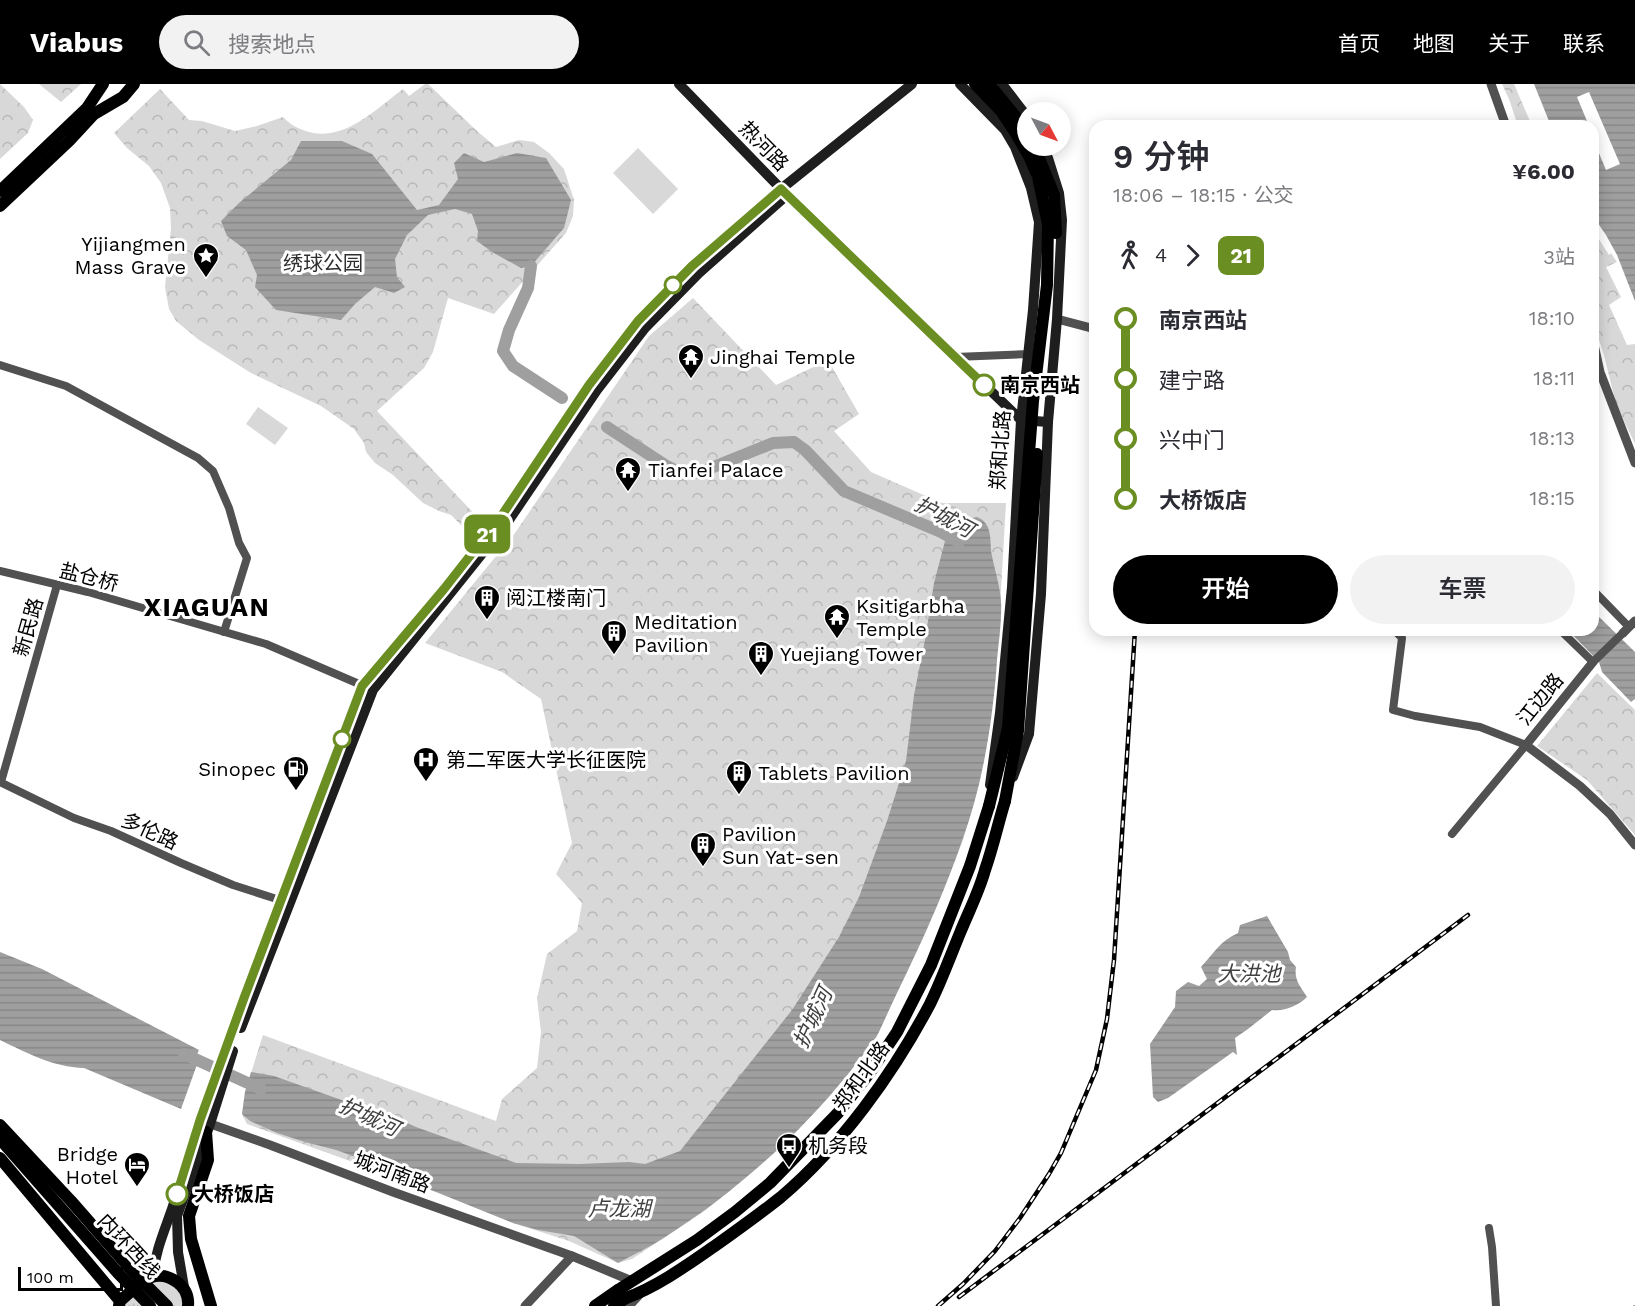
<!DOCTYPE html>
<html lang="zh">
<meta charset="utf-8">
<style>
:root{--surface:#fff;--page:#f2f2f3;--text:#2b2b33;--muted:#7c7c81;--accent:#000}
body{margin:0;font-family:"Work Sans","Noto Sans SC",sans-serif;background:var(--page);color:var(--text);height:100vh;display:flex;flex-direction:column;font-size:22px;white-space:nowrap}
*{box-sizing:border-box;margin:0}
p{font-size:20px;color:var(--muted)}
.icon{flex:none;width:33px;height:33px;fill:none;stroke:currentColor;stroke-width:2;stroke-linecap:round;stroke-linejoin:round}
.map{position:relative;flex:1;overflow:hidden}
.panel{position:absolute;left:1089px;top:36px;width:510px;height:516px;display:flex;flex-direction:column;background:var(--surface);border-radius:18px;box-shadow:0 3px 15px #0003}
.panel>*{flex:none}
.badge{padding:0 12px;border-radius:9px;font-size:21px;line-height:39px}
.needle{width:39px;rotate:131deg}
.controls{position:absolute;left:1017px;top:18px;display:grid;gap:12px}
.controls a{display:grid;place-items:center;width:54px;height:54px;border-radius:50%;background:var(--surface);box-shadow:0 3px 15px #0003;font-size:30px}
.scale{position:absolute;left:18px;bottom:15px;width:105px;box-sizing:border-box;padding-left:6px;border:3px solid #000;border-top:0;font-size:16px;line-height:21px;white-space:nowrap;color:#000;-webkit-text-stroke:4px #fff;paint-order:stroke}
.map>.badge{position:absolute;translate:-50% -50%;box-shadow:0 0 0 3px #fff}
.legs{display:flex;align-items:center;gap:9px;height:66px;padding:0 24px;font-size:20px}
.legs p{margin-inline-start:auto}
.summary{display:flex;align-items:center;justify-content:space-between;height:102px;padding:0 24px}
h1{font-size:33px;font-weight:600;line-height:45px}
.cta{display:flex;gap:12px;margin-top:auto;padding:12px 24px}
.cta a{flex:1;height:69px;border-radius:36px;background:var(--accent);color:#fff;font-size:24px;font-weight:600;line-height:69px;text-align:center}
.cta a+a{background:var(--page);color:var(--text)}
ul{padding:0 24px;list-style:none}
li{display:flex;align-items:center;gap:21px;height:60px;font-size:22px}
li i{display:grid;place-items:center;width:9px;height:100%;margin:0 8px;background:currentColor}
li i::after{content:'';width:15px;height:15px;margin:-8px;border:4px solid;border-radius:50%;background:var(--surface)}
li p{margin-inline-start:auto}
li:first-child i{background:linear-gradient(#0000 50%,currentColor 0)}
li:last-child i{background:linear-gradient(currentColor 50%,#0000 0)}
header{display:flex;align-items:center;gap:36px;box-sizing:border-box;height:84px;padding:0 30px;background:var(--accent);color:#fff}
header strong{font-size:28px}
nav{display:flex;gap:33px;margin-inline-start:auto;font-size:21px}
.search{width:420px;height:54px;background:var(--page);display:flex;align-items:center;gap:15px;box-sizing:border-box;padding:0 21px;border-radius:33px;color:var(--muted);font-size:22px}
.map>svg:first-child{display:block}
.grass{fill:url(#grass-tufts)}
.forest{fill:url(#forest-crowns)}
.garden{fill:#d8d8d8}
.water{fill:url(#water-rules)}
.pier{fill:#fff}
.lines{fill:none;stroke-linecap:round;stroke-linejoin:round}
.stream{stroke:#9f9f9f;stroke-width:2}
.river{stroke:#9f9f9f;stroke-width:12}
.minor{stroke:#515151;stroke-width:8}
.tertiary{stroke:#515151;stroke-width:9}
.secondary{stroke:#1e1e1e;stroke-width:10}
.primary{stroke:#000;stroke-width:12}
.trunk{stroke:#000;stroke-width:12}
.rail-casing{stroke:#000;stroke-width:4.5}
.rail{stroke:#fff;stroke-width:2;stroke-dasharray:7;stroke-linecap:butt}
.line-1-casing{stroke:#fff;stroke-width:14}
.line-1{stroke:#6b8e23;stroke-width:9}
.stop-1-dot{fill:#fff;stroke:#6b8e23;stroke-width:3}
.labels{text-anchor:middle;stroke-width:6;stroke-linejoin:round;paint-order:stroke}
.street-label{font-size:20px;fill:#000;stroke:#fff}
.poi-label{font-size:20px;fill:#000;stroke:#fff;text-anchor:start}
.park-label{font-size:20px;fill:#2f2f2f;stroke:#fff}
.stop-label{font-size:20px;font-weight:bold;fill:#000;stroke:#fff;text-anchor:start}
.water-label{font-size:21px;font-style:italic;fill:#404040;stroke:#fff}
.district-label{font-size:26px;font-weight:bold;letter-spacing:1.5px;fill:#000;stroke:#fff}
</style>
<header>
<strong>Viabus</strong>
<div class="search"><svg class="icon" aria-label="search" viewBox="0 0 24 24"><circle cx="10" cy="10" r="6"/><path d="M15 15l6 6"/></svg>搜索地点</div>
<nav><a>首页</a><a>地图</a><a>关于</a><a>联系</a></nav>
</header>
<div class="map">
<svg width="1635" height="1222" viewBox="0 0 1635 1222">
<defs>
<pattern id="grass-tufts" width="24" height="20" patternUnits="userSpaceOnUse" patternTransform="scale(1.5)"><rect width="24" height="20" fill="#d8d8d8"/><path d="M3 7l-1-3M5 7V3M7 7l1-3M15 17l-1-3M17 17v-4M19 17l1-3" fill="none" stroke="#b8b8b8"/></pattern>
<pattern id="forest-crowns" width="20" height="18" patternUnits="userSpaceOnUse" patternTransform="scale(1.5)"><rect width="20" height="18" fill="#d8d8d8"/><path d="M2 6a3 3 0 1 1 6 0M12 15a3 3 0 1 1 6 0" fill="none" stroke="#b8b8b8"/></pattern>
<pattern id="water-rules" width="6" height="5" patternUnits="userSpaceOnUse" patternTransform="scale(1.5)"><rect width="6" height="5" fill="#9f9f9f"/><path d="M0 2.5h6" fill="none" stroke="#878787"/></pattern>
</defs>
<rect width="100%" height="100%" fill="#fff"/>
<path class="grass" d="M163,1196L182,1208L184,1222H124L149,1199Z"/>
<g class="forest">
<path d="M0,0L24,23L33,36L28,49L0,75Z"/>
<path d="M39,0H81L61,18Z"/>
<path d="M425,0H428L477,47L496,63L519,56L534,58L549,69L564,85L574,116L573,132L566,149L494,230L448,214L433,268L424,284L377,327L482,438L470,450L451,431L439,427L423,419L393,391L375,379L366,368L364,359L354,345L321,322L251,289L199,256L176,237L169,225L165,203L171,144L170,124L161,99L149,82L127,64L114,49L160,5L189,36L202,37L235,47L257,42L283,33C287,37 293,42 298,44C339,64 373,27 403,5L409,12Z"/>
<path d="M1502,0H1514L1532,42H1518L1509,15Z"/>
<path d="M1593,146L1609,171L1611,169L1617,178L1606,183L1621,213L1609,221L1627,261L1635,260V360L1616,320L1604,271L1593,238Z"/>
<path d="M693,214L776,301L828,276L859,330L834,347L871,388L942,419H1006L996,593L989,647L979,700L963,756L926,848L874,957L829,1013L785,1060L706,1126L632,1175L618,1179L569,1157L513,1139L436,1108L247,1040L242,1030L245,1008L263,951L496,1037L502,1015L537,984L541,948L537,914L547,870L577,847L582,819L556,790L572,759L541,615L502,588L425,559L515,449L649,252Z"/>
<path d="M1597,589L1635,626V751L1587,696L1537,662Z"/>
</g>
<g class="garden">
<path d="M638,64L678,105L653,130L613,89Z"/>
<path d="M258,323L288,344L275,361L246,340Z"/>
</g>
<g class="water">
<path d="M1534,0H1635V217L1617,171L1606,151L1593,132V42H1551Z"/>
<path d="M301,57H342L372,70L417,126L439,121L458,95L454,79L464,69L484,78L517,69L546,74L571,116L564,144L531,182L521,184L492,168L477,157L478,147L472,130L455,125L428,131L407,151L395,175L397,193L405,203L394,209L375,203L355,220L341,236L276,226L255,203L257,191L246,166L227,152L221,137L239,119L291,76Z"/>
<path d="M977,433C994,440 989,458 992,472C995,487 1000,502 1001,517C1002,536 999,556 997,575C993,636 983,700 962,757C947,801 928,844 908,886C900,903 892,919 885,935C881,943 878,952 872,959C815,1037 743,1104 662,1155C648,1164 632,1171 618,1179L574,1152L538,1146L513,1139L399,1093L364,1076L336,1066L305,1058L277,1049L250,1037L242,1030L245,1008L251,988L274,992L350,1019L385,1029L416,1043L516,1079L579,1080L629,1078L645,1080L680,1067L792,926L839,853L859,813L887,737L906,677L914,611L925,556L934,499L950,438Z"/>
<path d="M1593,527L1635,568V615L1631,618L1602,588L1599,578L1568,546H1593Z"/>
<path d="M1267,832L1288,868L1290,876L1296,883C1294,896 1300,902 1307,913C1300,921 1283,928 1272,926L1248,945L1235,954L1237,971L1233,968L1168,1014L1158,1018L1153,1013L1150,960L1175,923L1176,907L1188,898L1199,902L1207,895L1201,883C1214,869 1220,857 1238,849L1240,841Z"/>
<path d="M0,868L42,885L199,966L196,973L199,975L181,1025L84,984C53,983 27,969 0,956Z"/>
</g>
<path class="pier" d="M1589,8L1620,80L1606,86L1593,55V42H1589L1577,13Z"/>
<g class="lines">
<path class="stream" d="M1634,1222H1635"/>
<g class="river">
<path d="M531,182L528,204L509,246L503,267L513,282L562,314"/>
<path d="M607,343L665,381L683,390L701,388L773,359L794,358L805,366L844,407L941,448L959,458"/>
<path d="M184,970L261,1005"/>
</g>
<g class="minor">
<path d="M955,273L1028,270L1030,267"/>
<path d="M0,281L66,302L198,374L213,387L229,424L239,459L247,474L224,548"/>
<path d="M0,487L88,508L266,560L373,606"/>
<path d="M1593,506L1629,543"/>
<path d="M1394,546L1402,554L1393,626L1415,632L1480,643L1526,661L1452,750"/>
<path d="M1560,546L1593,578L1623,549"/>
<path d="M0,698L74,734L111,747L181,779L233,801L286,818"/>
<path d="M1,698L57,501"/>
<path d="M1489,1144L1492,1163L1496,1222"/>
</g>
<g class="tertiary">
<path d="M1491,0L1506,42"/>
<path d="M1057,235L1095,245"/>
<path d="M1593,256L1600,288L1635,379"/>
<path d="M1623,549L1635,537"/>
<path d="M1593,578L1526,661L1580,702L1610,730L1635,761"/>
<path d="M205,1038L270,1061L393,1108L572,1172L632,1197"/>
<path d="M525,1222L572,1172"/>
<path d="M629,1222L641,1209"/>
</g>
<g class="secondary">
<path d="M679,0L787,111L1021,336L1048,338"/>
<path d="M960,0L1005,46L1015,63L1031,104L1039,138L1033,226L1021,336L1012,503L1000,629L990,701"/>
<path d="M1002,0L1022,26L1028,37"/>
<path d="M1013,693L1029,650L1041,510L1048,338L1057,235L1062,136L1059,109L1048,74L1041,62"/>
<path d="M241,944L373,606L509,436L597,306L645,244L699,189L787,111"/>
<path d="M153,1192C155,1168 164,1148 172,1125C182,1095 191,1066 200,1036L362,602L444,505L502,431L589,301L638,237L692,182L781,105L912,0"/>
<path d="M184,1203L178,1168L177,1132L210,1040L233,967"/>
</g>
<g class="primary">
<path d="M0,107L87,24L103,0"/>
<path d="M0,122L69,57L94,30L123,13L134,0"/>
<path d="M0,1074L120,1217"/>
<path d="M618,1206L697,1156L735,1128L770,1099L838,1029L871,987L897,948L931,881L970,782L989,722"/>
<path d="M626,1214C659,1202 690,1179 719,1159C740,1144 761,1129 781,1113C841,1062 893,990 930,920C941,898 950,873 960,849C968,829 979,808 985,786C993,763 998,740 1005,717"/>
<path d="M119,1222L120,1217C138,1202 153,1181 177,1198C185,1204 189,1212 188,1222"/>
</g>
<g class="trunk">
<path d="M975,0L1001,27L1015,48L1029,72L1038,93L1048,140L1047,201L1033,317L1008,644L989,722"/>
<path d="M989,0L1023,42L1028,50"/>
<path d="M1034,62L1054,111L1056,149"/>
<path d="M1005,717L1018,647L1037,370"/>
<path d="M0,1041L71,1117L134,1189L167,1222"/>
<path d="M206,1048L208,1076L189,1132L191,1155L211,1222"/>
<path d="M0,1055L118,1189L150,1222"/>
<path d="M595,1222L618,1206"/>
<path d="M614,1222L626,1214"/>
</g>
<defs>
<g id="rail">
<path d="M959,1213L1468,831"/>
<path d="M938,1222L963,1200L995,1167L1020,1134L1049,1090L1061,1069L1096,986L1107,935L1114,876L1135,546"/>
</g>
</defs>
<use href="#rail" class="rail-casing"/>
<use href="#rail" class="rail"/>
</g>
<g class="lines">
<defs>
<path id="line-1" d="M177,1110L200,1036L244,914L362,602L444,505L502,431L589,301L638,237L692,182L781,105L984,301"/>
</defs>
<use href="#line-1" class="line-1-casing"/>
<use href="#line-1" class="line-1"/>
</g>
<defs>
<symbol id="sight-pin" viewBox="-11 -11 22 30"><path d="M0 17L-7.5 6A9.5 9.5 0 1 1 7.5 6Z" fill="#000" stroke="#fff"/><path d="M0-6L1.8-2.2L6-1.7L2.9 1.2L3.7 5.4L0 3.3L-3.7 5.4L-2.9 1.2L-6-1.7L-1.8-2.2Z" fill="#fff"/></symbol>
<symbol id="temple-pin" viewBox="-11 -11 22 30"><path d="M0 17L-7.5 6A9.5 9.5 0 1 1 7.5 6Z" fill="#000" stroke="#fff"/><path d="M0-6L5-2H3V0L6.5 2.5H4V6H1.5V3h-3V6H-4V2.5H-6.5L-3 0V-2H-5Z" fill="#fff"/></symbol>
<symbol id="building-pin" viewBox="-11 -11 22 30"><path d="M0 17L-7.5 6A9.5 9.5 0 1 1 7.5 6Z" fill="#000" stroke="#fff"/><path d="M-4-6H4V6H1V3H-1V6H-4ZM-2.5-4.3h1.7v1.8h-1.7ZM.8-4.3h1.7v1.8H.8ZM-2.5-1h1.7V.8h-1.7ZM.8-1h1.7V.8H.8Z" fill="#fff"/></symbol>
<symbol id="hospital-pin" viewBox="-11 -11 22 30"><path d="M0 17L-7.5 6A9.5 9.5 0 1 1 7.5 6Z" fill="#000" stroke="#fff"/><path d="M-5-5h3v3.5h4V-5h3V5h-3V1.5h-4V5h-3Z" fill="#fff"/></symbol>
<symbol id="fuel-pin" viewBox="-11 -11 22 30"><path d="M0 17L-7.5 6A9.5 9.5 0 1 1 7.5 6Z" fill="#000" stroke="#fff"/><path d="M-5.5-6h7V0h2V4h1.3V-2.5L3-4.5l.8-.8L6-3V5H2.5V1h-1V6h-7ZM-4.2-4.7v3.2H.2V-4.7Z" fill="#fff"/></symbol>
<symbol id="bus-pin" viewBox="-11 -11 22 30"><path d="M0 17L-7.5 6A9.5 9.5 0 1 1 7.5 6Z" fill="#000" stroke="#fff"/><path d="M-5-6H5V4H4V6H2V4H-2V6H-4V4H-5ZM-3.5-4V0h7V-4ZM-3.5 1.2v1.5H-2V1.2ZM2 1.2v1.5H3.5V1.2Z" fill="#fff"/></symbol>
<symbol id="hotel-pin" viewBox="-11 -11 22 30"><path d="M0 17L-7.5 6A9.5 9.5 0 1 1 7.5 6Z" fill="#000" stroke="#fff"/><path d="M-6-4.5h1.5V1H6V5H4.5V3h-9V5H-6ZM-4 0a1.8 1.8 0 1 1 3.6 0ZM.5 0V-2.5h3Q6-2.5 6 0Z" fill="#fff"/></symbol>
</defs>
<g fill-rule="evenodd">
<use href="#sight-pin" x="191" y="157" width="30" height="40"/>
<use href="#temple-pin" x="676" y="258" width="30" height="40"/>
<use href="#temple-pin" x="613" y="371" width="30" height="40"/>
<use href="#building-pin" x="472" y="499" width="30" height="40"/>
<use href="#temple-pin" x="822" y="518" width="30" height="40"/>
<use href="#building-pin" x="599" y="534" width="30" height="40"/>
<use href="#building-pin" x="746" y="555" width="30" height="40"/>
<use href="#hospital-pin" x="411" y="661" width="30" height="40"/>
<use href="#fuel-pin" x="281" y="670" width="30" height="40"/>
<use href="#building-pin" x="724" y="674" width="30" height="40"/>
<use href="#building-pin" x="688" y="746" width="30" height="40"/>
<use href="#bus-pin" x="774" y="1047" width="30" height="40"/>
<use href="#hotel-pin" x="122" y="1066" width="30" height="40"/>
</g>
<g class="stop-1-dot">
<circle cx="673" cy="201" r="8"/>
<circle cx="984" cy="301" r="10"/>
<circle cx="342" cy="655" r="8"/>
<circle cx="177" cy="1110" r="10"/>
</g>
<g class="labels">
<g class="street-label">
<text transform="translate(764 62) rotate(46)" y="7">热河路</text>
<text transform="translate(1000 366) rotate(-86)" y="7">郑和北路</text>
<text transform="translate(89 493) rotate(14)" y="7">盐仓桥</text>
<text transform="translate(28 543) rotate(-74)" y="7">新民路</text>
<text transform="translate(1540 615) rotate(-51)" y="7">江边路</text>
<text transform="translate(150 747) rotate(25)" y="7">多伦路</text>
<text transform="translate(861 992) rotate(-54)" y="7">郑和北路</text>
<text transform="translate(392 1088) rotate(21)" y="7">城河南路</text>
<text transform="translate(129 1162) rotate(47)" y="7">内环西线</text>
</g>
<g class="poi-label">
<text x="186" y="167" text-anchor="end">Yijiangmen<tspan x="186" dy="23">Mass Grave</tspan></text>
<text x="710" y="280">Jinghai Temple</text>
<text x="648" y="393">Tianfei Palace</text>
<text x="506" y="521">阅江楼南门</text>
<text x="856" y="529">Ksitigarbha<tspan x="856" dy="23">Temple</tspan></text>
<text x="634" y="545">Meditation<tspan x="634" dy="23">Pavilion</tspan></text>
<text x="780" y="577">Yuejiang Tower</text>
<text x="446" y="683">第二军医大学长征医院</text>
<text x="276" y="692" text-anchor="end">Sinopec</text>
<text x="758" y="696">Tablets Pavilion</text>
<text x="722" y="757">Pavilion<tspan x="722" dy="23">Sun Yat-sen</tspan></text>
<text x="808" y="1069">机务段</text>
<text x="118" y="1077" text-anchor="end">Bridge<tspan x="118" dy="23">Hotel</tspan></text>
</g>
<g class="park-label">
<text x="323" y="186">绣球公园</text>
</g>
<g class="stop-label">
<text x="1000" y="308">南京西站</text>
<text x="194" y="1117">大桥饭店</text>
</g>
<g class="water-label">
<text transform="translate(944 433) rotate(28)" y="7">护城河</text>
<text x="1249" y="897">大洪池</text>
<text transform="translate(813 934) rotate(-65)" y="7">护城河</text>
<text transform="translate(369 1033) rotate(24)" y="7">护城河</text>
<text x="619" y="1132">卢龙湖</text>
</g>
<g class="district-label">
<text x="207" y="532">XIAGUAN</text>
</g>
</g>
</svg>
<div class="controls">
<a><svg class="needle" viewBox="-14 -14 28 28"><path d="M0-13l5 13h-10z" fill="#e53935"/><path d="M0 13l5-13h-10z" fill="#7c7c81"/></svg></a>
</div>
<div class="scale">100 m</div>
<b class="badge" style="left:487px;top:450px;background:#6b8e23;color:#fff">21</b>
<section class="panel">
<div class="summary"><div><h1>9 分钟</h1><p>18:06 – 18:15 · 公交</p></div><b>¥6.00</b></div>
<div class="legs"><svg class="icon" aria-label="walk" viewBox="0 0 24 24"><circle cx="13" cy="4" r="2"/><path d="M13 8l-2 6 4 7M11 14l-3 7M7 12l3-4h3l4 4"/></svg>4<svg class="icon" aria-label="forward" viewBox="0 0 24 24"><path d="M9 5l7 7-7 7"/></svg><b class="badge" style="background:#6b8e23;color:#fff">21</b><p>3站</p></div>
<ul>
<li><i style="color:#6b8e23"></i><b>南京西站</b><p>18:10</p></li>
<li><i style="color:#6b8e23"></i><span>建宁路</span><p>18:11</p></li>
<li><i style="color:#6b8e23"></i><span>兴中门</span><p>18:13</p></li>
<li><i style="color:#6b8e23"></i><b>大桥饭店</b><p>18:15</p></li>
</ul>
<div class="cta"><a>开始</a><a>车票</a></div>
</section>
</div>
